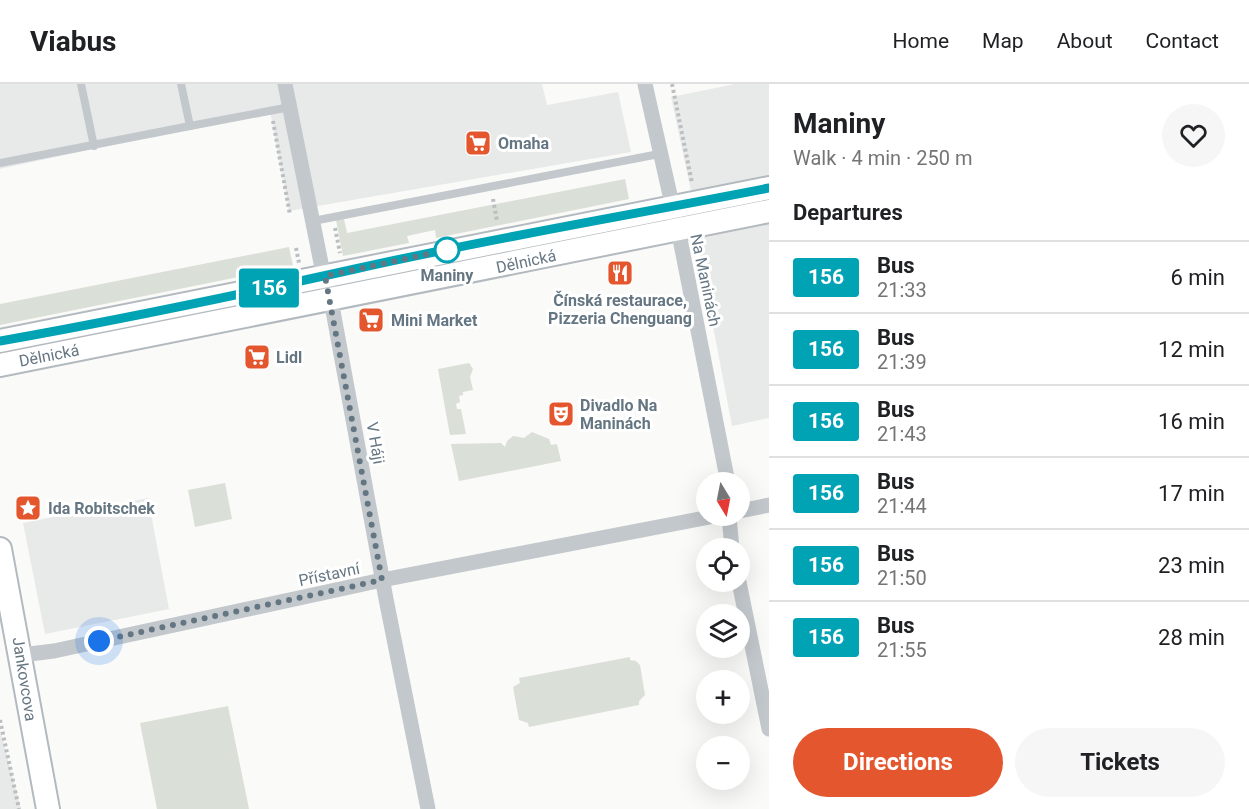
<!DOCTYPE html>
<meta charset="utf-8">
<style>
:root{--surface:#fff;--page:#f6f6f6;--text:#202124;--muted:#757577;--line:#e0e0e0;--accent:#e4572e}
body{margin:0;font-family:Roboto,sans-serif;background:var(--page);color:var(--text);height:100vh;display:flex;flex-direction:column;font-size:22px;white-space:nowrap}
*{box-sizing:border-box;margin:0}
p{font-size:20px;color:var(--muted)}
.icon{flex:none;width:33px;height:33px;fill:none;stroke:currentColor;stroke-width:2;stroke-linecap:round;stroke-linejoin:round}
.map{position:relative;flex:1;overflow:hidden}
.drawer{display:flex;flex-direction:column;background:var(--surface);width:480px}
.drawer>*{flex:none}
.badge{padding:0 12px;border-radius:4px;font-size:21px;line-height:39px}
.needle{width:39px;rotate:170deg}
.fabs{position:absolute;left:696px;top:388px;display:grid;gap:12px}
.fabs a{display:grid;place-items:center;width:54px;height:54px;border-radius:50%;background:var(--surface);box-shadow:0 6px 24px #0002;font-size:30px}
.you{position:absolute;width:30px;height:30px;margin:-15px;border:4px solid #fff;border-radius:50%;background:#1a73e8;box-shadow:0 0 0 9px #1a73e833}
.map>.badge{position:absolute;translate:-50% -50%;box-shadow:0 0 0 3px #fff}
h2{padding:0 24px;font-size:22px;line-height:54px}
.round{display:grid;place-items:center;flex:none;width:63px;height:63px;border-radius:32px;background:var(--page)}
.head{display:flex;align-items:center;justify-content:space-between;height:102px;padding:0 24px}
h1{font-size:28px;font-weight:700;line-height:45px}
.action{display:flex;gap:12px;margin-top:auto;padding:12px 24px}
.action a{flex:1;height:69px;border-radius:36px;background:var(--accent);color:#fff;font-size:24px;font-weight:700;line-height:69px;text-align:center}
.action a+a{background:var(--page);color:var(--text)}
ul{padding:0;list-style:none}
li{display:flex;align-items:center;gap:18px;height:72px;padding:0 24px;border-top:2px solid var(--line)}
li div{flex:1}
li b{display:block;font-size:22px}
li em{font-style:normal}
li .badge{min-width:66px;font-weight:700;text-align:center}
header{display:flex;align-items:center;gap:36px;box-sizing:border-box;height:84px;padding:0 30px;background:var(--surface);border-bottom:2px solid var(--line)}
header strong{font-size:28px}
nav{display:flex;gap:33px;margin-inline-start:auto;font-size:21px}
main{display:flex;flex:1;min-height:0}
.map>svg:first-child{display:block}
.built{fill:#e8e9e9}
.green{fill:#dadfd7}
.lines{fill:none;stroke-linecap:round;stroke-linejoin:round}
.secondary-casing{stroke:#b3babf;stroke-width:26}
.path{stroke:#bbbfc2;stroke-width:4;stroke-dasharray:3 3;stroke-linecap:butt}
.lane{stroke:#c3c8cc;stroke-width:8}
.street{stroke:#c3c8cc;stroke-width:15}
.secondary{stroke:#fff;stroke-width:22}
.line-casing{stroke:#fff;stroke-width:14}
.line{stroke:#00a3b4;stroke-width:9}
.walk{stroke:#657683;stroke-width:6;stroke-dasharray:0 10.8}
.stop-dot{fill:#fff;stroke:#00a3b4;stroke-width:3}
.labels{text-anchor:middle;stroke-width:6;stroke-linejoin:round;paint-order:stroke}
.poi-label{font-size:16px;font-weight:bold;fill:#657683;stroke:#fff;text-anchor:start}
.street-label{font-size:16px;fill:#657683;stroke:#fff}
.stop-label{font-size:16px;font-weight:bold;fill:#657683;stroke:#fff}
</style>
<header>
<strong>Viabus</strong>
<nav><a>Home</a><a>Map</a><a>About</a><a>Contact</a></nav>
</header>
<main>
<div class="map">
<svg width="769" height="725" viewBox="0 0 769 725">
<rect width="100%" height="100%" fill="#fafaf8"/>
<g class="built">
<path d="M0,0H542L547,21L618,8L631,68L289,127L270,27L0,85Z"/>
<path d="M735,0H769V97L692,112L671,13Z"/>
<path d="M769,132V334L732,342L697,158L710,143Z"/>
<path d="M148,414L169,525L45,550L23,439Z"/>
<path d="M0,646L21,725H0Z"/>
</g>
<g class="green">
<path d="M625,95L629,115L436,154L435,146L407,152L409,159L343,172L336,136L344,135L347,149Z"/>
<path d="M289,163L293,182L0,241V220Z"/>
<path d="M469,279L473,285L470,293L473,306L463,308V311L459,312L460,318L456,320L457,325H461L466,350L450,351L438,285Z"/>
<path d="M532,348L549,355L551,361L557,360L561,377L459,397L451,360L501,359L505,363L507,357L513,352L524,354Z"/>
<path d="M225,399L232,435L195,443L188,406Z"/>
<path d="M630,573V576L636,577L640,581L645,611L639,617V621L529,643L528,639L519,636L513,603L520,599L519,594Z"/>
<path d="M228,622L249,725H157L140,639Z"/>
</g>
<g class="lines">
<defs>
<g id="secondary">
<path d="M0,257L769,104"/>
<path d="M0,281L769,127"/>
<path d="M0,465L48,725"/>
</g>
</defs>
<use href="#secondary" class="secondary-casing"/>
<g class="path">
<path d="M672,0L692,99"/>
<path d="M273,37L290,131"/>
<path d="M493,115L497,137"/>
<path d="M335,144L340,169"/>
<path d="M296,164L299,179"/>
<path d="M0,636L19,725"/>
</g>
<g class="lane">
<path d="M81,0L94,62"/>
<path d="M181,0L190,42L290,23"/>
<path d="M0,79L190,42"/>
<path d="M313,137L659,70"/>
</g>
<g class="street">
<path d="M285,0L321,179L333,227L386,515L428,725"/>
<path d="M645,0L681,160L728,399"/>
<path d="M740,427L769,421"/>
<path d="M729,432L732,465"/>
<path d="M739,498L769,645"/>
<path d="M21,571L54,567L382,496L715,432"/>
</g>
<use href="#secondary" class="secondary"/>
</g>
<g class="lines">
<defs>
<path id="line" d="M0,257C119,236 238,211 355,185C492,154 631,131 769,104"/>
</defs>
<use href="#line" class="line-casing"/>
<use href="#line" class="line"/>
<path class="walk" d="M99,557L382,496L325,192L447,166"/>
</g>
<defs>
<symbol id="supermarket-square" viewBox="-11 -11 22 22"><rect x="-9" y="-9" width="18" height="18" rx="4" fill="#e4572e" stroke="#fff"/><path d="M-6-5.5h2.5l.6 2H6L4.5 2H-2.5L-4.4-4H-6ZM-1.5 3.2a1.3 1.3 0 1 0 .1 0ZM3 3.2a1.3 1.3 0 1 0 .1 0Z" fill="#fff"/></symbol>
<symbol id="restaurant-square" viewBox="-11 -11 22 22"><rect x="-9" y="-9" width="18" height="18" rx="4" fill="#e4572e" stroke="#fff"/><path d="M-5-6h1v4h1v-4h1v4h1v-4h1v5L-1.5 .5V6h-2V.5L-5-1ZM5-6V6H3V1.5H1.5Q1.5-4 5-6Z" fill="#fff"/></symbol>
<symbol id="theatre-square" viewBox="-11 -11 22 22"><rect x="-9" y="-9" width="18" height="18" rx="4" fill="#e4572e" stroke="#fff"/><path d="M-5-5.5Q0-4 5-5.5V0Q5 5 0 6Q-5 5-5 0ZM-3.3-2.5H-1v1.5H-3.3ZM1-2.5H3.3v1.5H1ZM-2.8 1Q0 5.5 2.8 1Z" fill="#fff"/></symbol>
<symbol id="sight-square" viewBox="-11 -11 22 22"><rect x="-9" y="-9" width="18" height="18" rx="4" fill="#e4572e" stroke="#fff"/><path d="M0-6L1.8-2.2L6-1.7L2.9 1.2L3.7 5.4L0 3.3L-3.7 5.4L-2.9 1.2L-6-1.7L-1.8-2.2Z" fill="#fff"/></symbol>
</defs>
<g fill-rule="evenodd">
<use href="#supermarket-square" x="463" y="44" width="30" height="30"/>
<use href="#restaurant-square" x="605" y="174" width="30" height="30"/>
<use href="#supermarket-square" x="356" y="221" width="30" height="30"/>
<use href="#supermarket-square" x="242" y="258" width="30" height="30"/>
<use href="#theatre-square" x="546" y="315" width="30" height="30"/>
<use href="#sight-square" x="13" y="409" width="30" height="30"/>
</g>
<circle class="stop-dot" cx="447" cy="166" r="12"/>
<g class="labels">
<g class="poi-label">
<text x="498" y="65">Omaha</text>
<text x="620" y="222" text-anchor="middle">Čínská restaurace,<tspan x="620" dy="18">Pizzeria Chenguang</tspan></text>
<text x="391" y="242">Mini Market</text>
<text x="276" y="279">Lidl</text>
<text x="580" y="327">Divadlo Na<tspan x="580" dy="18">Maninách</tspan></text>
<text x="48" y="430">Ida Robitschek</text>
</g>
<g class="street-label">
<text transform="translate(526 177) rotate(-12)" y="6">Dělnická</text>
<text transform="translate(706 196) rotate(78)" y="6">Na Maninách</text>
<text transform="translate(49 271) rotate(-11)" y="6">Dělnická</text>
<text transform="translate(376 359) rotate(80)" y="6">V Háji</text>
<text transform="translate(329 490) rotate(-12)" y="6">Přístavní</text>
<text transform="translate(25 595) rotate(81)" y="6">Jankovcova</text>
</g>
<g class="stop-label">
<text x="447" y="197">Maniny</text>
</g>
</g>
</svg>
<div class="fabs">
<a><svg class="needle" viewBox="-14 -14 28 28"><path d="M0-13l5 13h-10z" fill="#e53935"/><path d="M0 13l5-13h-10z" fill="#757577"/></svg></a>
<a><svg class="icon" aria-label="locate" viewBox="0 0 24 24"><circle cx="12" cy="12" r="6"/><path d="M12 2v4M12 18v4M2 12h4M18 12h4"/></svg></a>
<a><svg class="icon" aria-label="layers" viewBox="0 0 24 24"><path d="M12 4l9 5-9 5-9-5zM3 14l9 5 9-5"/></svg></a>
<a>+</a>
<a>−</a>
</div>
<div class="you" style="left:99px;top:557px"></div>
<b class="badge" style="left:269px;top:204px;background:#00a3b4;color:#fff">156</b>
</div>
<section class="drawer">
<div class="head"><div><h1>Maniny</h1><p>Walk · 4 min · 250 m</p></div><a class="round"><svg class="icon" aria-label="heart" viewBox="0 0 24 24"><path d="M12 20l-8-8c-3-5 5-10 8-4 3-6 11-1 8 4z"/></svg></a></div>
<h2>Departures</h2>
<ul>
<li><span class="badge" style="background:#00a3b4;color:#fff">156</span><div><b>Bus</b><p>21:33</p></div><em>6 min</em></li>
<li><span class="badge" style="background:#00a3b4;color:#fff">156</span><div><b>Bus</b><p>21:39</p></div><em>12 min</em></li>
<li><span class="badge" style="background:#00a3b4;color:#fff">156</span><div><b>Bus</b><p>21:43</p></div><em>16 min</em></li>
<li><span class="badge" style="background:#00a3b4;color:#fff">156</span><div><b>Bus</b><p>21:44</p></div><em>17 min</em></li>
<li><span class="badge" style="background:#00a3b4;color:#fff">156</span><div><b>Bus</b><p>21:50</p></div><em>23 min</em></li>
<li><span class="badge" style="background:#00a3b4;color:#fff">156</span><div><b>Bus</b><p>21:55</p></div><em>28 min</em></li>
</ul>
<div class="action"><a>Directions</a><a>Tickets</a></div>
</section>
</main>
